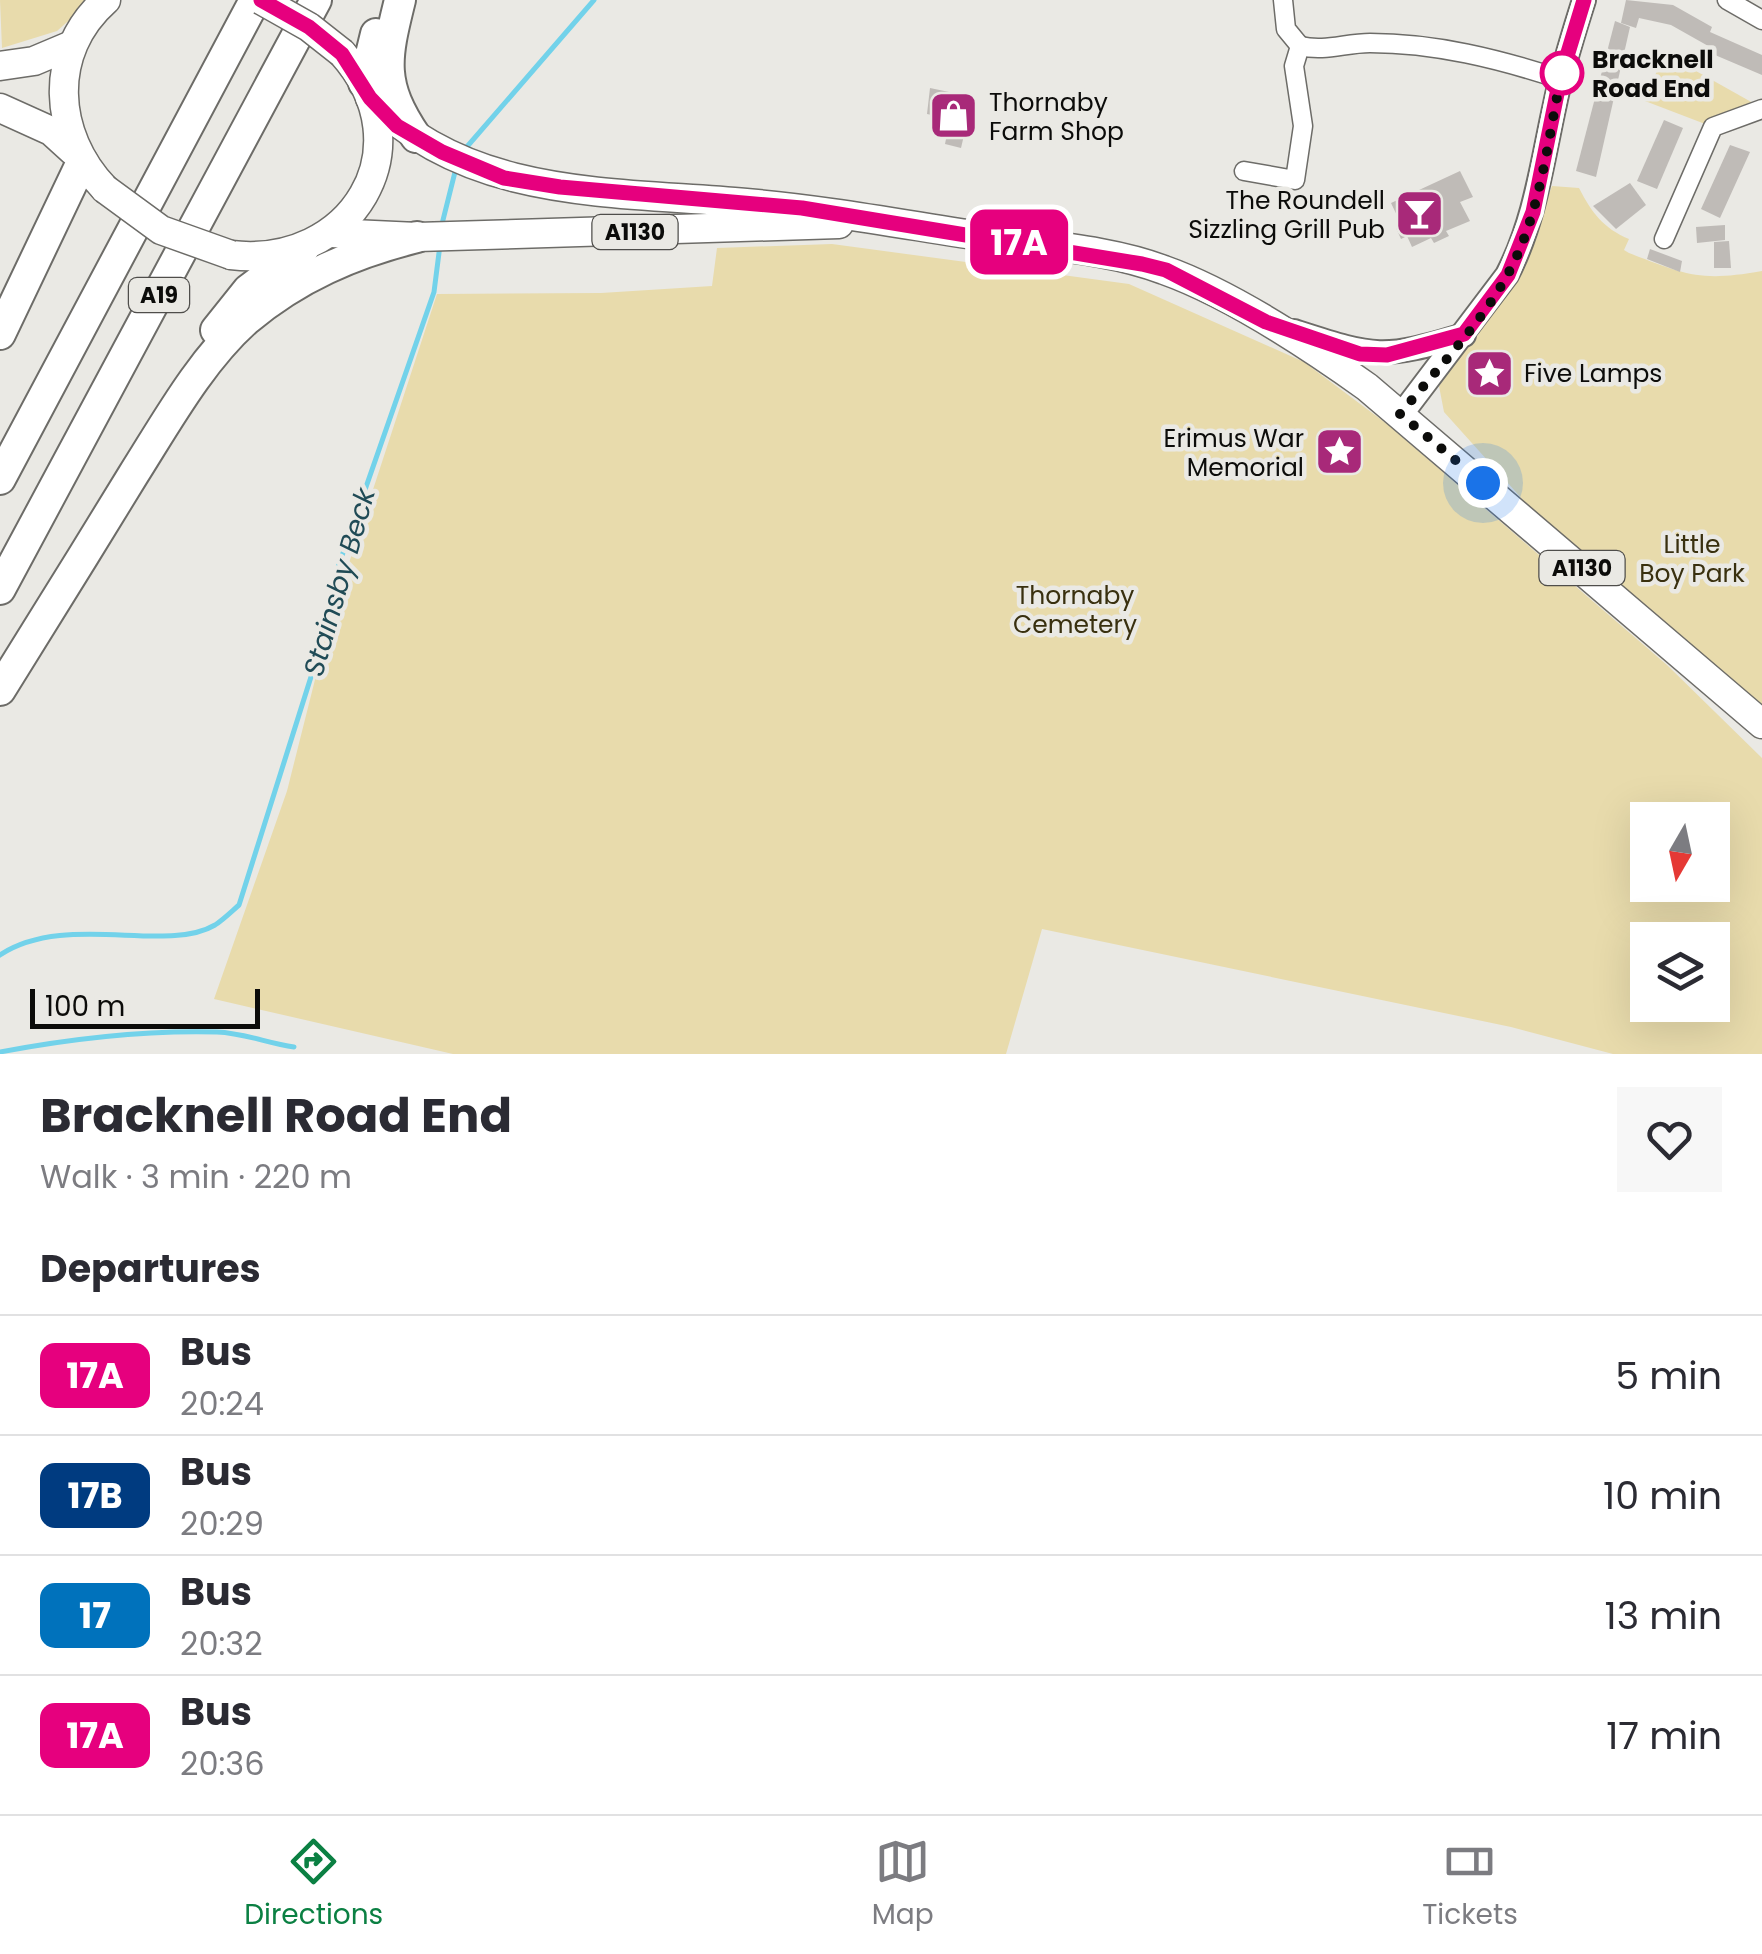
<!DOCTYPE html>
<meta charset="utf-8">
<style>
:root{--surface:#fff;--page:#f7f7f7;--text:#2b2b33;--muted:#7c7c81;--line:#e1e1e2;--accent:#0b8043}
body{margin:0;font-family:Poppins,sans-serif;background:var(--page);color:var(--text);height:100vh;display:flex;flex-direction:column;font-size:38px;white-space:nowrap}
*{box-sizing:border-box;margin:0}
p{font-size:32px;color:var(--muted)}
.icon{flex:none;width:55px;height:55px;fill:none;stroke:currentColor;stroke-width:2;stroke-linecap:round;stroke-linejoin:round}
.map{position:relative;height:1054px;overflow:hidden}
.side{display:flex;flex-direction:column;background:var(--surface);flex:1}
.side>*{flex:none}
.badge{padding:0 20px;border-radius:15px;font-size:35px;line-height:65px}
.needle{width:65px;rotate:189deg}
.buttons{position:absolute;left:1630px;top:802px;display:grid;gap:20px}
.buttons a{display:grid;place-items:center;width:100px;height:100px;border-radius:0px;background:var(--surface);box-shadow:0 10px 40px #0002;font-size:50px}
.scale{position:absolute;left:30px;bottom:25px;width:230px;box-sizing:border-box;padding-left:10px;border:5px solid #0c0c0a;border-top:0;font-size:28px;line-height:35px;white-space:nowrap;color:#0c0c0a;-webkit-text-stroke:8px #eae9e4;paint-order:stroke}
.you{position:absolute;width:50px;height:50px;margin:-25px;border:8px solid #fff;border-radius:50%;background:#1a73e8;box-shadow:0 0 0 15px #1a73e833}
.map>.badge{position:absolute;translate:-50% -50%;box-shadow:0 0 0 5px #fff}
h2{padding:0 40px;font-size:38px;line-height:90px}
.round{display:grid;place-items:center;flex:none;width:105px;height:105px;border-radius:0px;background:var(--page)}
.summary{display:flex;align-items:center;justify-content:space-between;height:170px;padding:0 40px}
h1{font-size:48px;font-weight:700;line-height:75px}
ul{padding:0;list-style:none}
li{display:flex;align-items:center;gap:30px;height:120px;padding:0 40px;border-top:2px solid var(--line)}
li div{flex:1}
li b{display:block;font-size:38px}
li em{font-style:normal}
li .badge{min-width:110px;font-weight:700;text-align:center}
.tabs{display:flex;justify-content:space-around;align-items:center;height:140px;border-top:2px solid var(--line);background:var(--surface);font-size:28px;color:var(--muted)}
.tabs a{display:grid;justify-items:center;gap:5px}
.tabs .active{color:var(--accent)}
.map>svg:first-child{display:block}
.green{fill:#e8dbac;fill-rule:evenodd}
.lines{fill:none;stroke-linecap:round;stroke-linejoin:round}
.stream{stroke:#72d2ea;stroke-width:5}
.building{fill:#bfbbb7}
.minor-casing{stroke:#6d6c68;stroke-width:21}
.tertiary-casing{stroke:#6d6c68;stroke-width:26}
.primary-casing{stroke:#6d6c68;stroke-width:31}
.trunk-casing{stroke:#6d6c68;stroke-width:34}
.minor{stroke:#fff;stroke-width:18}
.tertiary{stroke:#fff;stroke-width:22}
.primary{stroke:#fff;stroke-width:28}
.trunk{stroke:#fff;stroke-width:30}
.primary-bridge-casing{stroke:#6d6c68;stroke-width:31;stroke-linecap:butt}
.primary-bridge{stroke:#fff;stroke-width:28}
.line-casing{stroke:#fff;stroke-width:22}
.line{stroke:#e6007e;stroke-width:15}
.walk{stroke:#0c0c0a;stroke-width:10;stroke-dasharray:0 18}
.stop-dot{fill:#fff;stroke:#e6007e;stroke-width:5}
.labels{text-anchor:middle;stroke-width:9;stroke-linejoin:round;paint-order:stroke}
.shield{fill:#eae9e4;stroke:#4f4e4b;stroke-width:2.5}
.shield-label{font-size:22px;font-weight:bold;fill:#0c0c0a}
.stop-label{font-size:25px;font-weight:bold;fill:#0c0c0a;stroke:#eae9e4;text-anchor:start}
.poi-label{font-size:25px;fill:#0c0c0a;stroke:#eae9e4;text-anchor:start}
.park-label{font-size:25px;fill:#39300f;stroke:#eae9e4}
.water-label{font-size:28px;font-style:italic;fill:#204b56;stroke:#eae9e4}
</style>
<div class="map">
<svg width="1762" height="1054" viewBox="0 0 1762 1054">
<rect width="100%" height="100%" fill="#eae9e4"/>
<g class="green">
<path d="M0,0H92L57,31L2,48Z"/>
<path d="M1664,53L1762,108L1713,127L1645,101Z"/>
<path d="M1552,186L1579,188C1592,213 1603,228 1629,239L1624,250L1629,253C1686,275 1700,282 1762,271V719L1532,510L1444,412L1439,386L1517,279Z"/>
<path d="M832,244L1129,284L1304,362L1387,424L1667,665L1762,758V1054H1613L1511,1027L1042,929L1006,1054H453L214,999L287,791L329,624L437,294L601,293L712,286L717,248ZM1648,820H1712V885H1648ZM1648,940H1712V1005H1648Z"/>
</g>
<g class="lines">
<g class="stream">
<path d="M465,149L594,0"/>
<path d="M442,224L456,168"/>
<path d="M0,955C65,912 166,954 215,925C223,920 231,912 239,905L316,661L336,573L434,292L440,245"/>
<path d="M0,1052C74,1038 143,1030 217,1032C244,1033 267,1043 294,1047"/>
</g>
</g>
<g class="building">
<path d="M1626,0L1673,5L1712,27L1710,32L1762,55V75L1708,52L1710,47L1671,25L1639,18L1636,28L1621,23Z"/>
<path d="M1615,21L1630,27L1596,177L1576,171Z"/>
<path d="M930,88L973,97L961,148L945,144L950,119L927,114Z"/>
<path d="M1664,120L1683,128L1657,189L1637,181Z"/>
<path d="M1730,145L1750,152L1720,218L1701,209Z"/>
<path d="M1460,171L1473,197L1460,202L1470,221L1446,231L1449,236L1434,243L1431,238L1412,247L1407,236L1401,239L1396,228L1402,226L1391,203Z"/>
<path d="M1630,183L1646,205L1616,229L1593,206Z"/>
<path d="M1725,225V240L1697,243L1696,227Z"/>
<path d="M1729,241L1731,268H1714V242Z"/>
<path d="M1650,249L1682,261L1680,272L1647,259Z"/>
</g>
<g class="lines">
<defs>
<g id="minor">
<path d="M1727,0L1762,20"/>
<path d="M1300,46C1325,52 1345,43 1370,43C1435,43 1499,59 1560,79"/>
<path d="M1244,171L1295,180L1303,126L1294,66L1300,46L1286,29L1283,0"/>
<path d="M1664,239L1713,127L1762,109"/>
</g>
<g id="tertiary">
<path d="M1294,331C1375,357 1381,360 1464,335"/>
<path d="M1401,415L1507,275C1535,221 1542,163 1555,104C1562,69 1573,35 1584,0"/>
</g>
<g id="primary">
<path d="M0,66L34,61L72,45"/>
<path d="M370,98C469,200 614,191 746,203C829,210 911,226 993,238C1049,246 1112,250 1164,270C1229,293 1311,347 1367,387L1762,724"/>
<path d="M0,108L51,131L73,151"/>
<path d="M105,189C53,135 47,52 106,0"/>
<path d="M331,233L417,237L839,224"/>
<path d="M231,255C351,269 427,148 342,53"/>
</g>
<g id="trunk">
<path d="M400,0C385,60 380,84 416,137"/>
<path d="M364,83L376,34"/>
<path d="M216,330L248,290L304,248"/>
<path d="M0,334L82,162"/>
<path d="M0,479L255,0"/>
<path d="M0,589L316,0"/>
<path d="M0,690C45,618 89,547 133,475C166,423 200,361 246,320C297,277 353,253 417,237"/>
</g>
</defs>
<use href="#minor" class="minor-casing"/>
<use href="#tertiary" class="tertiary-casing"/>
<use href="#primary" class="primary-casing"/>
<use href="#trunk" class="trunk-casing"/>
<use href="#minor" class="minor"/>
<use href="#tertiary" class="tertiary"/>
<use href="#primary" class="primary"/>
<use href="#trunk" class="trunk"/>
<defs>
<g id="primary-bridge">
<path d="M261,0L309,27L342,53"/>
<path d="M105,189L161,230L231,255"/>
</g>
</defs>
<use href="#primary-bridge" class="primary-bridge-casing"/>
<use href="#primary-bridge" class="primary-bridge"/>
</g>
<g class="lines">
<defs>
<path id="line" d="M261,0L309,27L342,54L370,98L397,126L442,152L504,178L560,187L802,208L1142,264L1166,270L1266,322L1360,354L1387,355L1464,334L1508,275L1533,212L1560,79L1584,0"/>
</defs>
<use href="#line" class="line-casing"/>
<use href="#line" class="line"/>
<path class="walk" d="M1483,483L1400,414C1441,364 1494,311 1519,251C1543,196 1550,126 1562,73"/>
</g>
<defs>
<symbol id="shop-square" viewBox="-11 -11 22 22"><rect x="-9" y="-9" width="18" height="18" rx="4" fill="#a82979" stroke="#eae9e4"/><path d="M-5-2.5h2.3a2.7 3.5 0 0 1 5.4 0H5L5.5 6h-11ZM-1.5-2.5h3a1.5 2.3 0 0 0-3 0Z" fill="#fff"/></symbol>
<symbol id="bar-square" viewBox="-11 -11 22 22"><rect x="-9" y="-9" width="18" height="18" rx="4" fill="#a82979" stroke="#eae9e4"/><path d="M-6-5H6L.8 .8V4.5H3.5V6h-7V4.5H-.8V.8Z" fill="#fff"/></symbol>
<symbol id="sight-square" viewBox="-11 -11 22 22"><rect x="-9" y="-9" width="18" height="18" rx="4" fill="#a82979" stroke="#eae9e4"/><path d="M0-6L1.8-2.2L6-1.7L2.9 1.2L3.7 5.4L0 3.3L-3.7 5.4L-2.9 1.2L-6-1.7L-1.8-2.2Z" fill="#fff"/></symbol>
</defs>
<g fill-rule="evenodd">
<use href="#shop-square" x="926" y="88" width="55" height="55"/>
<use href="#bar-square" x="1392" y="186" width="55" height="55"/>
<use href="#sight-square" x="1462" y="346" width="55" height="55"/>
<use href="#sight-square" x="1312" y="424" width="55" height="55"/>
</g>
<circle class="stop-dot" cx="1562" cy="73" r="20"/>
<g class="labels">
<g class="shield">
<rect x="592.5" y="215" width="85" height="34" rx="8"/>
<rect x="129" y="278" width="60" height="34" rx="8"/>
<rect x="1539.5" y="551" width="85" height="34" rx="8"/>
</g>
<g class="shield-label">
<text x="635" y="240">A1130</text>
<text x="159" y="303">A19</text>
<text x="1582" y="576">A1130</text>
</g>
<g class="stop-label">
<text x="1592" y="68">Bracknell<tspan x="1592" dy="29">Road End</tspan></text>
</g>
<g class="poi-label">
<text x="989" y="111">Thornaby<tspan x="989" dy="29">Farm Shop</tspan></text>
<text x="1385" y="209" text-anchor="end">The Roundell<tspan x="1385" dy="29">Sizzling Grill Pub</tspan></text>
<text x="1524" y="382">Five Lamps</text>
<text x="1304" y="447" text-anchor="end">Erimus War<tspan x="1304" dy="29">Memorial</tspan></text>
</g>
<g class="park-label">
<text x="1692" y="553">Little<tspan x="1692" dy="29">Boy Park</tspan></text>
<text x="1075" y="604">Thornaby<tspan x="1075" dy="29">Cemetery</tspan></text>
</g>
<g class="water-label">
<text transform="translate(339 582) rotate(-74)" y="10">Stainsby Beck</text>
</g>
</g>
</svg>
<div class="buttons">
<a><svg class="needle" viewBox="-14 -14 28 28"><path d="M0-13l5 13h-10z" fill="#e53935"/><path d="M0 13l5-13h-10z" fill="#7c7c81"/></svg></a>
<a><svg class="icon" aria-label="layers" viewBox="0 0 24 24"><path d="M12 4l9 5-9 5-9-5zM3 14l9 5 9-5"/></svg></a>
</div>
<div class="scale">100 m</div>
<div class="you" style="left:1483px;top:483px"></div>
<b class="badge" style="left:1019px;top:242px;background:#e6007e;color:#fff">17A</b>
</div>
<section class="side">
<div class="summary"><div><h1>Bracknell Road End</h1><p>Walk · 3 min · 220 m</p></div><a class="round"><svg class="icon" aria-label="heart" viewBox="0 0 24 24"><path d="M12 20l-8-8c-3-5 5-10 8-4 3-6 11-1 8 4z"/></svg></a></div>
<h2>Departures</h2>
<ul>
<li><span class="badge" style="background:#e6007e;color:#fff">17A</span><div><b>Bus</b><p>20:24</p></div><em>5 min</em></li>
<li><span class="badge" style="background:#003b80;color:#fff">17B</span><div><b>Bus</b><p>20:29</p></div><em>10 min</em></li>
<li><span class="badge" style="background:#0072bc;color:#fff">17</span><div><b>Bus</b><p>20:32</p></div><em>13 min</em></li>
<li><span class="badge" style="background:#e6007e;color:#fff">17A</span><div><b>Bus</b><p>20:36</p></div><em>17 min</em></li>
</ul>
</section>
<nav class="tabs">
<a class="active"><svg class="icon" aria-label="directions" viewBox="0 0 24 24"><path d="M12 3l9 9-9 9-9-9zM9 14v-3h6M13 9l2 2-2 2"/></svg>Directions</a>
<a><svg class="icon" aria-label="map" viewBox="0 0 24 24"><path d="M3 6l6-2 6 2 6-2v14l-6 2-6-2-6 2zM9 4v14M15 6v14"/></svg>Map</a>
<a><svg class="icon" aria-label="tickets" viewBox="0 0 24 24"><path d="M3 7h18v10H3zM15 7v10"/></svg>Tickets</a>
</nav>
